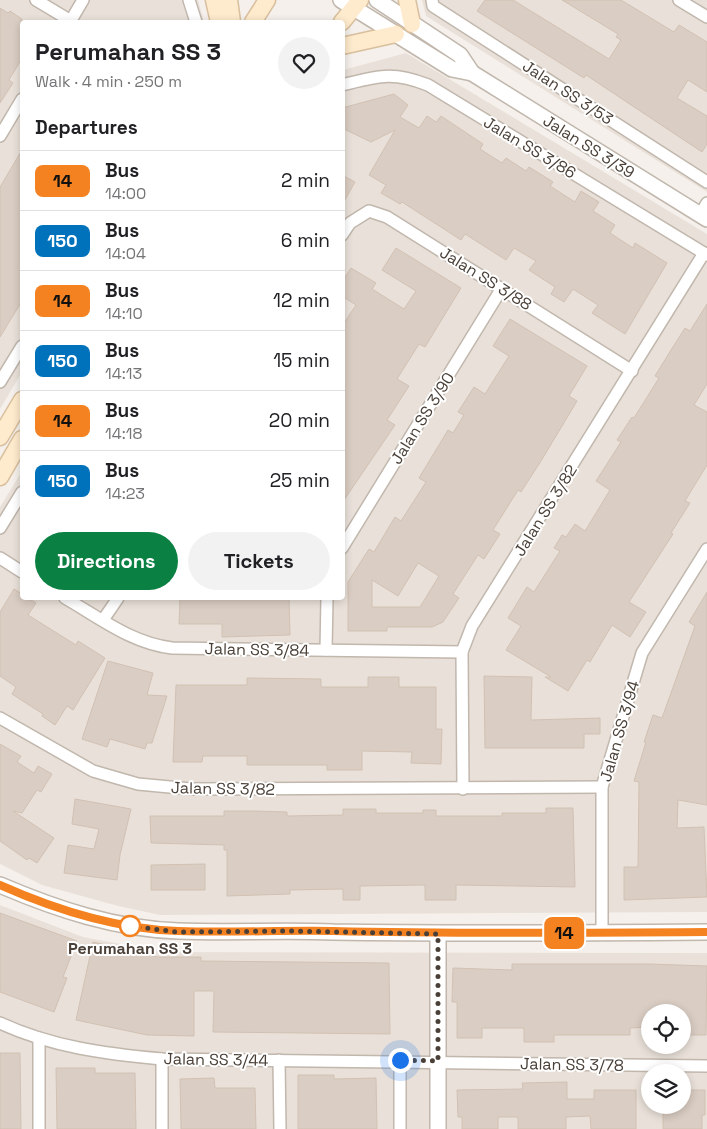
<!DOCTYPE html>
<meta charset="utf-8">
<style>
:root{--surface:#fff;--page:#f2f2f2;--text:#202124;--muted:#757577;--line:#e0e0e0;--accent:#0b8043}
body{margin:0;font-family:"Space Grotesk",sans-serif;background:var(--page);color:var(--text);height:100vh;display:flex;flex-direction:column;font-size:19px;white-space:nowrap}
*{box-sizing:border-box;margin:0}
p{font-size:16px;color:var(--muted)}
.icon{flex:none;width:28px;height:28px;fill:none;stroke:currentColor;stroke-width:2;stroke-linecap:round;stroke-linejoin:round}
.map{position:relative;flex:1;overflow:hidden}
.details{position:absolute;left:20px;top:20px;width:325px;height:580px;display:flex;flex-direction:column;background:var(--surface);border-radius:5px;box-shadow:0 2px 8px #0003}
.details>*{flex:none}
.badge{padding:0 10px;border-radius:8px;font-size:18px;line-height:32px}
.tools{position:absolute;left:641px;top:1004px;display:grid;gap:10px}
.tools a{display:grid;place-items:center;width:50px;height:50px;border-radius:50%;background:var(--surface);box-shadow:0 2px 8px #0003;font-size:25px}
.you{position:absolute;width:25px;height:25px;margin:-12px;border:4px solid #fff;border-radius:50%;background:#1a73e8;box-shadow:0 0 0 8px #1a73e833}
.map>.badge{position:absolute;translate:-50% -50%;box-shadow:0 0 0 2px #fff}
h2{padding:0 15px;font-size:19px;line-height:45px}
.round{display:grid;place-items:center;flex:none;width:52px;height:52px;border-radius:26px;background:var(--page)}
.headline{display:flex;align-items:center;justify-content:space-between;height:85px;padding:0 15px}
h1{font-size:24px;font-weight:700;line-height:38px}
.primary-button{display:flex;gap:10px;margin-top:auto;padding:10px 15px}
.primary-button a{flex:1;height:58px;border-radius:30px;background:var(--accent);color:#fff;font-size:20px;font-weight:700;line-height:58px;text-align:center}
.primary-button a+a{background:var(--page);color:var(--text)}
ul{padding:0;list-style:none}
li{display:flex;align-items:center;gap:15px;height:60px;padding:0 15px;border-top:1px solid var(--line)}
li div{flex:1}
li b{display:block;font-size:19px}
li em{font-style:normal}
li .badge{min-width:55px;font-weight:700;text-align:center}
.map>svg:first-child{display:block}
.residential{fill:#e9e1d9;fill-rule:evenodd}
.building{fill:#dacdc3;stroke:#d2c1b3;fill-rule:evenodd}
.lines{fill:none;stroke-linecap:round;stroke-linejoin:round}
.minor-casing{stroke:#c1b7ad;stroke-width:14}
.tertiary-casing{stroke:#c1b7ad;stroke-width:18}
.secondary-casing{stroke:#d8bf9d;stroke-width:19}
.minor{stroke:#fff;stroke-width:11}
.tertiary{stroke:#fff;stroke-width:15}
.secondary{stroke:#feeacc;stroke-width:16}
.line-casing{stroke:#fff;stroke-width:11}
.line{stroke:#f58220;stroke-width:8}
.walk{stroke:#4a4038;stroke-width:5;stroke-dasharray:0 9}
.stop-dot{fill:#fff;stroke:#f58220;stroke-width:2.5}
.labels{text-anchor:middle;stroke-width:4;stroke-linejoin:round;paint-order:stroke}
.street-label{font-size:16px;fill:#4a4038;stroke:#fff}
.stop-label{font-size:16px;font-weight:bold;fill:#4a4038;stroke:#fff}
</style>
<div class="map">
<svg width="707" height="1129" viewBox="0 0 707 1129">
<rect width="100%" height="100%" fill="#f5f0eb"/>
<g class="residential">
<path d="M0,0H198L204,22H22V372L0,409Z"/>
<path d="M422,0H707V192L426,16Z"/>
<path d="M406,53L707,234V912L160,915L118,906L42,885L0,864V507L22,471V598H342L343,70Z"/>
<path d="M0,905L83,937L163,952L707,953V1129H0ZM650,1012H682V1045H650ZM650,1072H682V1105H650Z"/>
</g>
<g class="building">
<path d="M485,0H513L609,59L621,40L616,37L618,34L562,0H621L674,32L679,25L707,42V92L688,80L677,98L707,116V144L702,152L586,75L584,78L477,11Z"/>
<path d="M0,8L8,13L10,11L22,19V58L9,80L13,83L0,103Z"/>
<path d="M394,94L408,105L400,117L419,128L427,116L436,122L441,116L483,144L480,149L502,163L506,158L526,171L529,167L553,182L550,186L575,202L581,191L599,202L593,211L615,225L610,233L633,248L635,243L667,263L625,334L592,313L598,305L573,289L564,302L551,294L555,287L529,270L536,261L514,248L506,260L465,234L461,240L402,202L400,204L381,193L386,185L369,175L395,130L371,142L342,128V108Z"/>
<path d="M22,150V301L0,337V187Z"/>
<path d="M342,175L355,182L342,205Z"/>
<path d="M396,248L461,288L425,347L419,344L397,379L409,386L387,420L395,425L342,503V326L356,305L342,296V282L351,268L376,283L372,289L404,309L416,291L382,270Z"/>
<path d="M707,304V384L694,405L707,412V465L685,501L690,503L671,533L673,534L629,602L646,612L630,637L612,625L590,662L587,660L568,691L545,677H551L506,650L521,626L508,618L527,587L534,592L560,551L554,548L562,535L566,537L575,524L585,531L610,490L596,481L621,442L617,440L632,417L634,418L659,378L655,376L671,350L685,328L690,331Z"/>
<path d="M510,319L587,366L569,396L577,401L541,461L521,492L518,490L493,530L500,534L484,559L478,555L453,594L459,598L443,622L432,627H387V631H348V582L369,549L374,552L395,517L401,521L426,482L419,478L448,430L453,433L464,415L458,412L474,387L485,394L509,356L493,346ZM418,563L439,576L420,607H372V580L398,596Z"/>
<path d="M14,589L22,594V598H28L36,603L28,615L76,645L78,641L105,658L73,710L67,706L55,725L42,716L43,714L12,694L16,687L0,676V612Z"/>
<path d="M707,592V805L678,800L677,828L704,827L707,897L624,900V867H638L639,782L634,781L646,742H644L653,715L662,718L695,626L689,622Z"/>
<path d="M180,598H289L290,635L222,637V624H179Z"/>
<path d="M108,661L153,673L147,695L167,696L152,743H147L145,749L110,739L107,747L82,739Z"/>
<path d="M484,676L532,677L531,720L600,718V734H584V748H485Z"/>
<path d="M368,677H399V687H436V729H442L441,764L411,763L412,752L362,751V770H327V765H247V756H203L202,762H173L176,685H247V678L321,679V687H368Z"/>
<path d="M0,744L21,756L17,762L34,773L38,766L52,774L41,792L37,790L22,813L13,811L54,838L37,863L29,858L27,860L0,841Z"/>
<path d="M75,799L131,809L120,855L117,880L64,873L68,845L94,849L99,829L72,824Z"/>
<path d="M546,808H573L575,887L456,885V900H425V885L360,886V900H343V889L290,890V894L227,896V850H224V845L151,843L150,816H224V811H254L287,812V816L343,815V809H376V813H423V810H436V816H502V813H546Z"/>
<path d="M205,864V890H151V865Z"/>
<path d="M0,913L77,941L63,977L67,978L54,1012L0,992Z"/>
<path d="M93,942L158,957H201V961L389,963L390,1034L213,1032L214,991H194V1036L147,1035L76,1020Z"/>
<path d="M512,964H650L707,966L706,1035H682V1012H650V1027L630,1028V1035H554V1042H524V1028H482V1038H457V1002H452L453,968L512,970Z"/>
<path d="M0,1053H20L21,1129H0Z"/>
<path d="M56,1068H95V1073H135L136,1129H57Z"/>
<path d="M298,1075H334V1079L376,1078L377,1129H298Z"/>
<path d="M214,1078L215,1088H255L256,1129H181L180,1079Z"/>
<path d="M567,1082V1099H594V1090H636V1129H591L590,1116L566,1117V1129H518V1117H498V1129H462V1117H458L457,1090L523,1089L522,1083Z"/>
<path d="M682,1090H705V1115H702V1129H663V1105H682Z"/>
</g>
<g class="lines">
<defs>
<g id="minor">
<path d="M36,0L71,21"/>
<path d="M189,0L196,22"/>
<path d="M432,0L433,6L707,182"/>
<path d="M679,0L707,17"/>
<path d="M70,22L83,0"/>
<path d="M342,85C379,76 392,71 428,85L707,255"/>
<path d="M0,136L22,99"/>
<path d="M700,215L707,203"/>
<path d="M342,235L350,223L369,211L387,217L632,371"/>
<path d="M0,382L22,346"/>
<path d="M0,528L22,492"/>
<path d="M342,548L502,288"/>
<path d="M0,558L22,572"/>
<path d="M65,598C100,618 131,643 172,648L462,652"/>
<path d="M103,620L118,598"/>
<path d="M326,650L327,598"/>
<path d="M0,718L93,771L138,784L191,789L602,787"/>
<path d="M463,789L462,652L472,626L704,253"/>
<path d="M602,933V787L642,653L707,549"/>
<path d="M0,1023C52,1047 106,1054 162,1059L707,1066"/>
<path d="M39,1038V1129"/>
<path d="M279,1060L280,1129"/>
<path d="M400,1060V1129"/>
<path d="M162,1129V1059"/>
</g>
<g id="tertiary">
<path d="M341,0L452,69L472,73L707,219"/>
<path d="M377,0L460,55L472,73"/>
<path d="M0,885C56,909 116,929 178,931C229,933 281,930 333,932C458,934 582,933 707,932"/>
<path d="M438,1129V934"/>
</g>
<g id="secondary">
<path d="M214,0L219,22"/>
<path d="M229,0L232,22"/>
<path d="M407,0L412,24"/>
<path d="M253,22L267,0"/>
<path d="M342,22L360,0"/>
<path d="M342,46L396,34"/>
<path d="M0,437L22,400"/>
<path d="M0,477L22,439"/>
</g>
</defs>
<use href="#minor" class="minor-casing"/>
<use href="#tertiary" class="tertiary-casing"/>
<use href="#secondary" class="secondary-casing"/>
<use href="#minor" class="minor"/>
<use href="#tertiary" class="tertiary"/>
<use href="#secondary" class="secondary"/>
</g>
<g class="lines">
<defs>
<path id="line" d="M0,885C56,910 116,929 178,931C229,933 281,930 333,931C458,934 582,933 707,932"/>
</defs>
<use href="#line" class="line-casing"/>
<use href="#line" class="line"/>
<path class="walk" d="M130,926L177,932L291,931L438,934V1061L400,1060"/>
</g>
<circle class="stop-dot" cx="130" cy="926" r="10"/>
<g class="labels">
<g class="street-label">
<text transform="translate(568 92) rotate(33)" y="6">Jalan SS 3/53</text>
<text transform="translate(589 146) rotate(32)" y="6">Jalan SS 3/39</text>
<text transform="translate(530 147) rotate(31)" y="6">Jalan SS 3/86</text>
<text transform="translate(486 278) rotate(32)" y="6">Jalan SS 3/88</text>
<text transform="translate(422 418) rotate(-58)" y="6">Jalan SS 3/90</text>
<text transform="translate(545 510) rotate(-58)" y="6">Jalan SS 3/82</text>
<text transform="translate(257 649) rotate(1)" y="6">Jalan SS 3/84</text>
<text transform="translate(619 731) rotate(-74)" y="6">Jalan SS 3/94</text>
<text transform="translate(223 788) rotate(1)" y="6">Jalan SS 3/82</text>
<text transform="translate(216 1059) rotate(1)" y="6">Jalan SS 3/44</text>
<text transform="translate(572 1064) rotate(1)" y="6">Jalan SS 3/78</text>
</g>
<g class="stop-label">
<text x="130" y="954">Perumahan SS 3</text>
</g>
</g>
</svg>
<div class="tools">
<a><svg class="icon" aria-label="locate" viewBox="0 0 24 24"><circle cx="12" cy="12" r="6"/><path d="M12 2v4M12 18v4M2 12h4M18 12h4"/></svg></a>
<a><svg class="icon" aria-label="layers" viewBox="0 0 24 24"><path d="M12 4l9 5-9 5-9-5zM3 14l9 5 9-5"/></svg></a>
</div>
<div class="you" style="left:400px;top:1060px"></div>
<b class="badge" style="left:564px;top:933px;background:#f58220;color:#111">14</b>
<section class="details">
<div class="headline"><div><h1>Perumahan SS 3</h1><p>Walk · 4 min · 250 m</p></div><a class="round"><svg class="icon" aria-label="heart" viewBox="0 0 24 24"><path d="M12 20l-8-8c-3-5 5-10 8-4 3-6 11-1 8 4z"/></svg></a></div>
<h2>Departures</h2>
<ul>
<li><span class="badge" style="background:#f58220;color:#111">14</span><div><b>Bus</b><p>14:00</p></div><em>2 min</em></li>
<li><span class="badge" style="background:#0072bc;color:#fff">150</span><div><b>Bus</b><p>14:04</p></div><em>6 min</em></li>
<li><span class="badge" style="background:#f58220;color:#111">14</span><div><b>Bus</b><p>14:10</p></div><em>12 min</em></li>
<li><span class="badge" style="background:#0072bc;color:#fff">150</span><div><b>Bus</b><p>14:13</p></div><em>15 min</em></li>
<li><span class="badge" style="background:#f58220;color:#111">14</span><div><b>Bus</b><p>14:18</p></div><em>20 min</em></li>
<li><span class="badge" style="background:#0072bc;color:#fff">150</span><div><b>Bus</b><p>14:23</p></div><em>25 min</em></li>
</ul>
<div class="primary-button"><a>Directions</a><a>Tickets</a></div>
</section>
</div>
